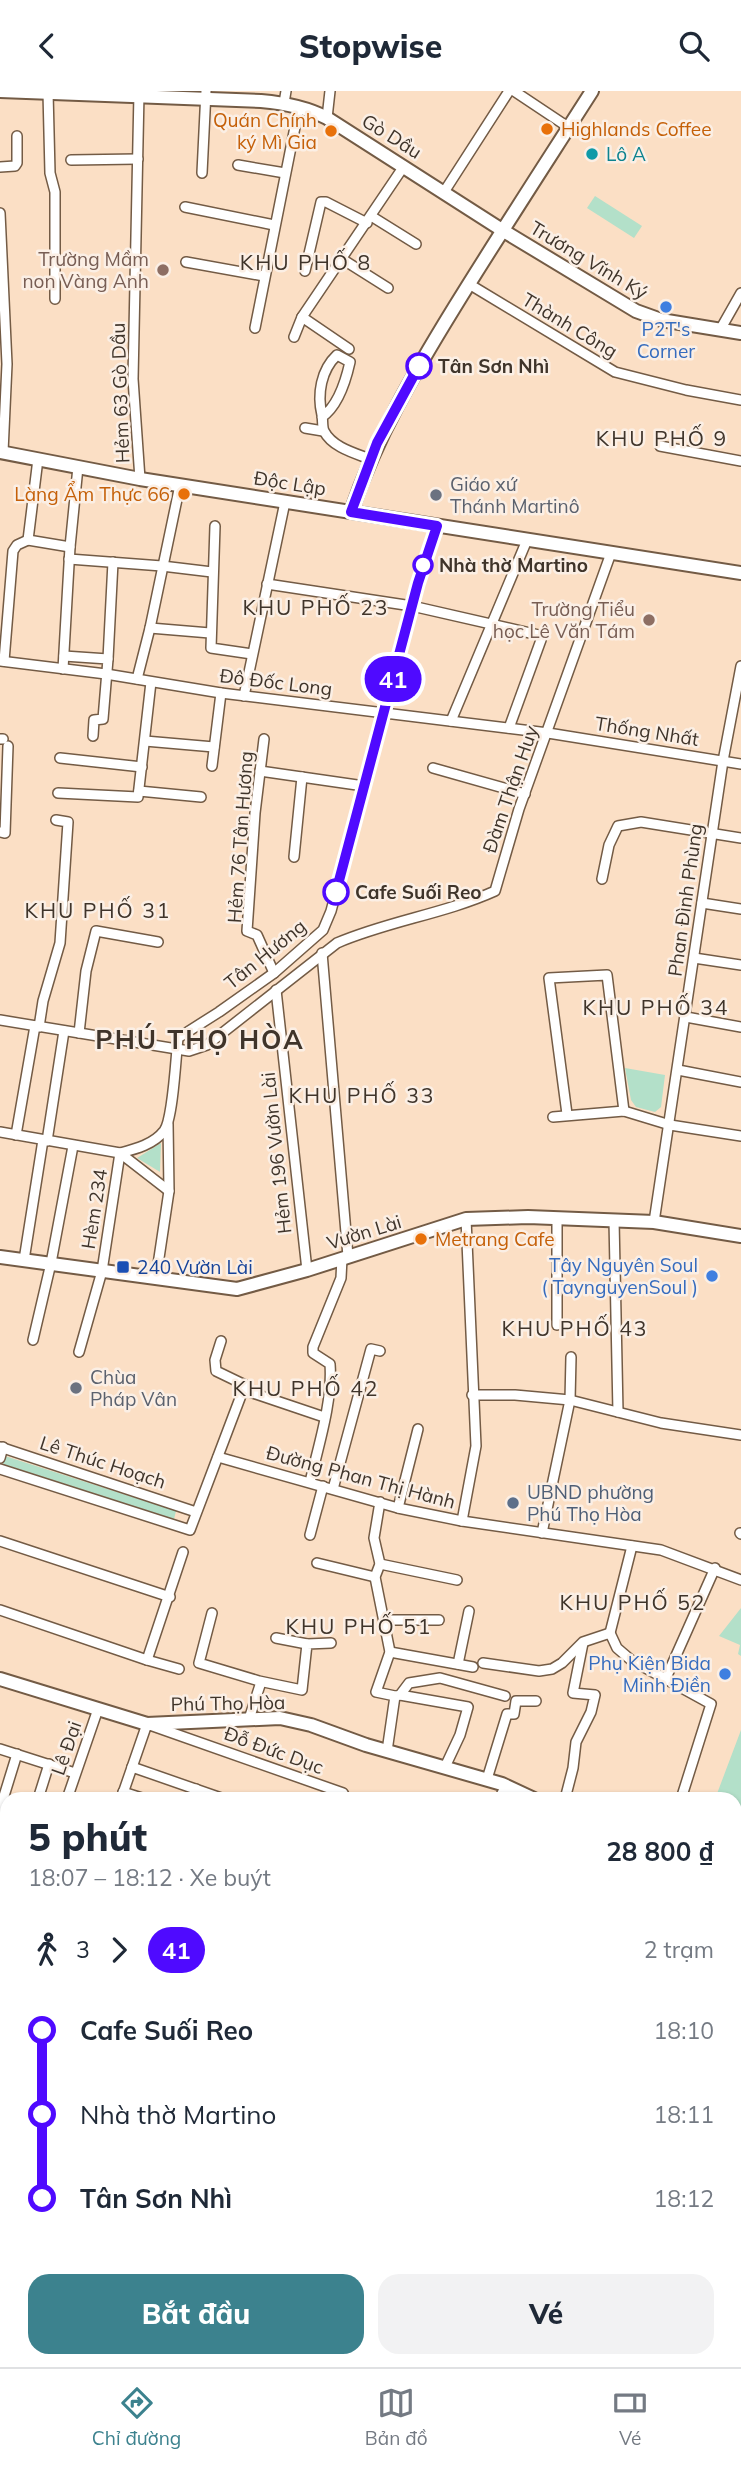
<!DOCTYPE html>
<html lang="vi">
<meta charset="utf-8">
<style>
:root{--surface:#fff;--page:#f2f2f3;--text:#1f2937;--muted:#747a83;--line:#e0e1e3;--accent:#3c828e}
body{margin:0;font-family:Mulish,sans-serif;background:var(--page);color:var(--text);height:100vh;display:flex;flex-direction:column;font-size:26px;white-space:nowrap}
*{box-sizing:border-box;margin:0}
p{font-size:23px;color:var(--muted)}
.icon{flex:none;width:38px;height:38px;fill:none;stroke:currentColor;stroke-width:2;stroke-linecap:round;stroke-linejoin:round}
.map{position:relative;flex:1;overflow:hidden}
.side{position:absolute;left:0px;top:1701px;width:742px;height:576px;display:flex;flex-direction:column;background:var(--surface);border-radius:21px 21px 0 0;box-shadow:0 2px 5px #0004}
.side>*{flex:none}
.badge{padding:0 14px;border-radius:23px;font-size:24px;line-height:46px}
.map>.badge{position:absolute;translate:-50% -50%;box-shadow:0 0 0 4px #fff}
.legs{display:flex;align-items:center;gap:10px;height:77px;padding:0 28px;font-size:23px}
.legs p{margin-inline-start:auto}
.summary{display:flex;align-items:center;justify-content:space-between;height:119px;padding:0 28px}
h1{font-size:38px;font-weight:800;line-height:52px}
.button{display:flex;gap:14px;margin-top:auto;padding:14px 28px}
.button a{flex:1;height:80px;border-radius:21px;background:var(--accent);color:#fff;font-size:28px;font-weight:800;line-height:80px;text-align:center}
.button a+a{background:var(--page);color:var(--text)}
ul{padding:0 28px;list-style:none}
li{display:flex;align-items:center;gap:24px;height:84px;font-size:26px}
li i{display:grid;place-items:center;width:10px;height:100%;margin:0 9px;background:currentColor}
li i::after{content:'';width:18px;height:18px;margin:-9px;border:5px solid;border-radius:50%;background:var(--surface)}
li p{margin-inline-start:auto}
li:first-child i{background:linear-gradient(#0000 50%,currentColor 0)}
li:last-child i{background:linear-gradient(currentColor 50%,#0000 0)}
header{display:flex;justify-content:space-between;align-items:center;height:91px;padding:0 28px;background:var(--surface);font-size:32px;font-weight:800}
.dock{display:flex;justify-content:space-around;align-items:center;height:98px;border-top:2px solid var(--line);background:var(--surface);font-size:19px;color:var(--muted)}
.dock a{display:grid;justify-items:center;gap:4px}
.dock .on{color:var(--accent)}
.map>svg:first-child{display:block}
.green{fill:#b3e0c9}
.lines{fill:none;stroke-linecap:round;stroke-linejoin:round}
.street-casing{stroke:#735b45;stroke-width:12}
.secondary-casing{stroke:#735b45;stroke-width:16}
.street{stroke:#fff;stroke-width:9}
.secondary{stroke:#fff;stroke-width:12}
.line-1-casing{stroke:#fff;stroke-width:16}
.line-1{stroke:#4f0aff;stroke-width:10}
.food-dot{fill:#e8710a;stroke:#fbefe5;stroke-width:2.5}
.culture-dot{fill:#0f9aa8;stroke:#fbefe5;stroke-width:2.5}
.education-dot{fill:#8d6e63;stroke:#fbefe5;stroke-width:2.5}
.shop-dot{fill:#3f7fe0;stroke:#fbefe5;stroke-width:2.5}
.stop-1-dot{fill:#fff;stroke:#4f0aff;stroke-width:3.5}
.worship-dot{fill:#6b7280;stroke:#fbefe5;stroke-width:2.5}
.transit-dot{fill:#1a4fb4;stroke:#fbefe5;stroke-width:2.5}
.service-dot{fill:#5c6f8a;stroke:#fbefe5;stroke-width:2.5}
.labels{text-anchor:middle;stroke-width:5;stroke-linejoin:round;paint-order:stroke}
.food-label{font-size:19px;fill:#c56008;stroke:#fbefe5;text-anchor:end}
.street-label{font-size:19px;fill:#3f342a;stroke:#fbefe5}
.culture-label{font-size:19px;fill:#0d838f;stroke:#fbefe5;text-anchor:start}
.education-label{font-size:19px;fill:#785e54;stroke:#fbefe5;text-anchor:end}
.shop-label{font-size:19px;fill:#366cbe;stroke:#fbefe5;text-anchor:end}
.stop-label{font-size:19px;font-weight:bold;fill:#3f342a;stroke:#fbefe5;text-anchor:start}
.worship-label{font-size:19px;fill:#5b616d;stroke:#fbefe5;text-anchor:start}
.transit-label{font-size:19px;fill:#164399;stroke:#fbefe5;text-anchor:start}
.service-label{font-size:19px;fill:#4e5e75;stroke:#fbefe5;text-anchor:start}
.neighbourhood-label{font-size:21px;letter-spacing:2px;fill:#3f342a;stroke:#fbefe5}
.district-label{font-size:26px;font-weight:bold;letter-spacing:2px;fill:#3f342a;stroke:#fbefe5}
</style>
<header><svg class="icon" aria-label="back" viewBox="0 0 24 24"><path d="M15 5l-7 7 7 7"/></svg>Stopwise<svg class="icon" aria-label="search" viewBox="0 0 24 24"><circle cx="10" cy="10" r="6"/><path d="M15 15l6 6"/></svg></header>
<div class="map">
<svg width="741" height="2276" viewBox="0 0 741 2276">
<rect width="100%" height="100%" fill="#fbdfc5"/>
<g class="green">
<path d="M595,105L642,135L634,147L587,117Z"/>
<path d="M625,977L665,984L661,1016L655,1021L636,1016L631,1009Z"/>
<path d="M161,1052L160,1081L137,1067Z"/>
<path d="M5,1365L176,1420L174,1428L3,1373Z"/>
<path d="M741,1517V1565L738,1563L740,1554L719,1545Z"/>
<path d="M741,1639V1721L735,1722V1708H715Z"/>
<path d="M735,1737H741V1824L735,1822Z"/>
</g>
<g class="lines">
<defs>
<g id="street">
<path d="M514,0L568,36"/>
<path d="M48,1L50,82L55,101V208"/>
<path d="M139,2L133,288L140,388"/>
<path d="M284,12L286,0"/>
<path d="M327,27L330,0"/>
<path d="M71,69L138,68"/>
<path d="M238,74L285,82"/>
<path d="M0,76L15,75L17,72V45"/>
<path d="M202,82L206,0"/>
<path d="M444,101L509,0"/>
<path d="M185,116L274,134"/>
<path d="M0,122L7,273L3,361"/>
<path d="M371,125L416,153"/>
<path d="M342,168L388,197"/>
<path d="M186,171L264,185"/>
<path d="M305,180L321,111H326L367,132"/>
<path d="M469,193L615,281L686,299L741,309"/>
<path d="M302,226L349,258"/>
<path d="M255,237L299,16"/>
<path d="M720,239L741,202"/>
<path d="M294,246L302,226L404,75"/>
<path d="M322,326C338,315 346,289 350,271L337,264C321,279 317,303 322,324C323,329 322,336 324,340C332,356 354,362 370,368"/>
<path d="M305,337L323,340"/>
<path d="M660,355L741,370"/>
<path d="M38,368L28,449L70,456"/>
<path d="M215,435L211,557L252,563"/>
<path d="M69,468L162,475L212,481"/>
<path d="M267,493L412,515L543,545"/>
<path d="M150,537L210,542"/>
<path d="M64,565L108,568L103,628L94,629L93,645"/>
<path d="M108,568L113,471"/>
<path d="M0,570L106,583L221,602L548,642L741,673"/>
<path d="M4,570L13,460L17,454L28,449"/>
<path d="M63,578L70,456L78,376"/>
<path d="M137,588L150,537L180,394"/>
<path d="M244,605L285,411"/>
<path d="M451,630L527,449"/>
<path d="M509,637L541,549"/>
<path d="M0,648H3"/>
<path d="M264,648L255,722L247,840L257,844L274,882"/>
<path d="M145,650L214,656"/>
<path d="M60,667L142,676"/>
<path d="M212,675L221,602"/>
<path d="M433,677L525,703"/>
<path d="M260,680L364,695"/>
<path d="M139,700L201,706"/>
<path d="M58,702L138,706L151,591"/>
<path d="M0,741L5,742L8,655"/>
<path d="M294,766L302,686"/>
<path d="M602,788L609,754L618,735L641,731L741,747"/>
<path d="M702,812L741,818"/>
<path d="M322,862L348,1165"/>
<path d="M694,867L741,874"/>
<path d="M276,899L307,1179"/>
<path d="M686,926L741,936"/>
<path d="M0,929L189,960L207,954L337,852C388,830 444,823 495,800L519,718L611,462"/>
<path d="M39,936L43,910L60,852L68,731L56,729"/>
<path d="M79,942L86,880L96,840L158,851"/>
<path d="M678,979L741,991"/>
<path d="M567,1023L549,887L607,884L624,1020"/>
<path d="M553,1026L624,1020L670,1034L741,1045"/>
<path d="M0,1041L120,1062C136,1058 154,1053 164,1040C173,1029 176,964 178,947L219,921L274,882L323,839L331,820L424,470L437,434"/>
<path d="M16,1044L35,935"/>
<path d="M47,1050L64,940"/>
<path d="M557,1127V1234"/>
<path d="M614,1129L618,1321"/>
<path d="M654,1131L723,670L741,575"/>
<path d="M24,1169L43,1049"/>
<path d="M156,1187L169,1100L168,1033"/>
<path d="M33,1249L51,1172L73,1055"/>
<path d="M79,1261L102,1180L120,1062L169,1100"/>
<path d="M244,1299L324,1326"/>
<path d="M472,1304H515L570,1309L661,1332L741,1344"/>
<path d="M0,1356L196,1421"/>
<path d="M218,1366L398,1417L462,1430L661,1459L741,1489"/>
<path d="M0,1367L3,1356"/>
<path d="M0,1378L190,1439L245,1294L216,1280L215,1269L221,1250"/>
<path d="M310,1391C318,1356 333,1310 330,1273L313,1262V1256L341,1187L342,1167"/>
<path d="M333,1398L371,1258L380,1260"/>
<path d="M380,1411L374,1447L380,1473L375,1486L390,1561L376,1601L395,1605L387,1660"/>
<path d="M398,1417L418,1338"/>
<path d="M462,1430L476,1355L466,1128"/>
<path d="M542,1442L570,1309L571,1266"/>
<path d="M740,1442L741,1443"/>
<path d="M310,1444L323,1395"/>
<path d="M0,1450L170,1506"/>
<path d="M317,1472L375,1486"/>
<path d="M380,1473L457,1489"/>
<path d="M0,1519L147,1569L179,1578"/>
<path d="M212,1522L199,1572L259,1590L302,1599L307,1553L331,1552"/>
<path d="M385,1529H439"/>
<path d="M610,1542L632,1455"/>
<path d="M276,1547L307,1553"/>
<path d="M390,1561L473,1576"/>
<path d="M147,1569L183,1461"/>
<path d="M483,1572L539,1580L552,1578L562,1572L583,1551L610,1542L617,1557L631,1569L711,1613L681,1708"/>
<path d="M458,1573L469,1520"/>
<path d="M666,1587L715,1477"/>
<path d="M400,1604L468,1616L460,1644L445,1676"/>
<path d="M396,1605L400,1604L409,1592L440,1587L505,1605"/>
<path d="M249,1628L261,1591"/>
<path d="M0,1658L75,1682"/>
<path d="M132,1676L224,1708"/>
<path d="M487,1688L507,1623H514L516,1610H536"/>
<path d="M123,1701L145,1708"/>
<path d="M38,1708L49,1673"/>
<path d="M67,1708L98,1618"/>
<path d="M121,1708L147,1633L343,1702L346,1708"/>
<path d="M192,1708L196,1698"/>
<path d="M499,1708L506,1695"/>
<path d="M565,1708L573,1677L576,1651L591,1621L595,1604L573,1602L583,1552"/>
<path d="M0,1718L17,1663"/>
<path d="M0,1729L7,1732"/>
<path d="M0,1771L7,1772"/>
<path d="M0,1831L7,1808"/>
<path d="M0,1953L7,1955"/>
<path d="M0,2020L7,2022"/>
<path d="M0,2190L7,2171"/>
<path d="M735,2238L741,2216"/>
<path d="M0,2256L7,2259"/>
<path d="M40,2270L59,2276"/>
<path d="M251,2270L271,2276"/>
<path d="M567,2270L589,2276"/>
<path d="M157,2276L159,2270"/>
<path d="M633,2276L634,2270"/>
<path d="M649,2276L653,2270"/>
<path d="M725,2276L727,2270"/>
</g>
<g id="secondary">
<path d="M0,0L261,10C284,12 306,16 327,27L502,139L636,220L661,229L741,242"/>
<path d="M0,361L140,388L741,482"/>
<path d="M351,421C376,347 414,282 454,217C499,144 546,72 592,0"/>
<path d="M0,1166L237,1198L307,1179L466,1128L528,1126L654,1131L741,1145"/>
<path d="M0,1588L147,1633L280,1627L311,1634L366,1654L502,1693L534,1708"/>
<path d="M735,1730H741"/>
<path d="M0,1868L7,1871"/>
<path d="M0,1878L7,1880"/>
<path d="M0,2089L7,2092"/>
<path d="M735,2094L741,2096"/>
<path d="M735,2106L741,2107"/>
<path d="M0,2115L7,2117"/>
<path d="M479,2270L499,2276"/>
<path d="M333,2276L335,2270"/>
</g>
</defs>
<use href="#street" class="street-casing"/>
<use href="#secondary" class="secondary-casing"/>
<use href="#street" class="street"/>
<use href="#secondary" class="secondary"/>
</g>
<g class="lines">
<defs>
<path id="line-1" d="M336,801L418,492L437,435L351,421L377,352L419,275"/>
</defs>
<use href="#line-1" class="line-1-casing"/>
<use href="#line-1" class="line-1"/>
</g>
<g class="food-dot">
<circle cx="547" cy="38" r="7"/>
<circle cx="331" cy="40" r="7"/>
<circle cx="184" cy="403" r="7"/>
<circle cx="421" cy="1148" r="7"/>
</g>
<circle class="culture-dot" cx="592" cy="63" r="7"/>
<g class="education-dot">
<circle cx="163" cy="179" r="7"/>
<circle cx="649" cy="529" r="7"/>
</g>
<g class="shop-dot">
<circle cx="666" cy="216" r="7"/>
<circle cx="712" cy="1185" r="7"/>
<circle cx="725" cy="1583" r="7"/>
</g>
<g class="stop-1-dot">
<circle cx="419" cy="275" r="12"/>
<circle cx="423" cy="474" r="9"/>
<circle cx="336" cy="801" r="12"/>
</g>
<g class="worship-dot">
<circle cx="436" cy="404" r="7"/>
<circle cx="76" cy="1297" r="7"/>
</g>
<rect class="transit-dot" x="116" y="1169" width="14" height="14" rx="3.5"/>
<circle class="service-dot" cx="513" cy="1412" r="7"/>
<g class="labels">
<g class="food-label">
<text x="317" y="36">Quán Chính<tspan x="317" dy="22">ký Mì Gia</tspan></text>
<text x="561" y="45" text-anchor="start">Highlands Coffee</text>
<text x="170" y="410">Làng Ẩm Thực 66</text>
<text x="435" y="1155" text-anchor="start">Metrang Cafe</text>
</g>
<g class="street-label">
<text transform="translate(392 45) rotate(32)" y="7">Gò Dầu</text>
<text transform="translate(589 169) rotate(31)" y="7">Trương Vĩnh Ký</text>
<text transform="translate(570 234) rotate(31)" y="7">Thành Công</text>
<text transform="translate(120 302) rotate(-92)" y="7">Hẻm 63 Gò Dầu</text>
<text transform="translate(290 392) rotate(9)" y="7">Độc Lập</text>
<text transform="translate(276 591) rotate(7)" y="7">Đô Đốc Long</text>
<text transform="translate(647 640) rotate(9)" y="7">Thống Nhất</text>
<text transform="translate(510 698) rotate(-71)" y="7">Đàm Thận Huy</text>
<text transform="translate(240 746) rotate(-86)" y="7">Hẻm 76 Tân Hương</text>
<text transform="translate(685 809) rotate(-82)" y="7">Phan Đình Phùng</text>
<text transform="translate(265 863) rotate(-39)" y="7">Tân Hương</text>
<text transform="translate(276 1062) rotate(-96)" y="7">Hẻm 196 Vườn Lài</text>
<text transform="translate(94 1118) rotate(-81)" y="7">Hèm 234</text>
<text transform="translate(364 1141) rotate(-17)" y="7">Vườn Lài</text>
<text transform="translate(103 1371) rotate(18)" y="7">Lê Thúc Hoạch</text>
<text transform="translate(361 1386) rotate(15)" y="7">Đường Phan Thị Hành</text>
<text transform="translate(228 1612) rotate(-1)" y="7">Phú Thọ Hòa</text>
<text transform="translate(66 1657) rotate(-71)" y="7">Lê Đại</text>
<text transform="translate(274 1659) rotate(20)" y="7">Đỗ Đức Dục</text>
</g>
<g class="culture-label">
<text x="606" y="70">Lô A</text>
</g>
<g class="education-label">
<text x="149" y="175">Trường Mầm<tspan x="149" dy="22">non Vàng Anh</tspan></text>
<text x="635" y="525">Trường Tiểu<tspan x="635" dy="22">học Lê Văn Tám</tspan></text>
</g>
<g class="shop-label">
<text x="666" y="245" text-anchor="middle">P2T's<tspan x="666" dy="22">Corner</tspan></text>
<text x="698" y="1181">Tây Nguyên Soul<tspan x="698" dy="22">( TaynguyenSoul )</tspan></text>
<text x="711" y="1579">Phụ Kiện Bida<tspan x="711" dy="22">Minh Điền</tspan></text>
</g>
<g class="stop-label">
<text x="438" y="282">Tân Sơn Nhì</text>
<text x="439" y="481">Nhà thờ Martino</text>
<text x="355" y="808">Cafe Suối Reo</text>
</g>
<g class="worship-label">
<text x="450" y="400">Giáo xứ<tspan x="450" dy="22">Thánh Martinô</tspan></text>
<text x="90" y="1293">Chùa<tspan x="90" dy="22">Pháp Vân</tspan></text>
</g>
<g class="transit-label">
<text x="137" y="1183">240 Vườn Lài</text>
</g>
<g class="service-label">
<text x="527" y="1408">UBND phường<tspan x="527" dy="22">Phú Thọ Hòa</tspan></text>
</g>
<g class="neighbourhood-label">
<text x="306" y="179">KHU PHỐ 8</text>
<text x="662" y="355">KHU PHỐ 9</text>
<text x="316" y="524">KHU PHỐ 23</text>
<text x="98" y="827">KHU PHỐ 31</text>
<text x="656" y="924">KHU PHỐ 34</text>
<text x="362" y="1012">KHU PHỐ 33</text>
<text x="575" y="1245">KHU PHỐ 43</text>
<text x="306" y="1305">KHU PHỐ 42</text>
<text x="633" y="1519">KHU PHỐ 52</text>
<text x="359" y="1543">KHU PHỐ 51</text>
</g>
<g class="district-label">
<text x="200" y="958">PHÚ THỌ HÒA</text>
</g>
</g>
</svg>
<b class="badge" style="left:393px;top:588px;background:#4f0aff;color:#fff">41</b>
<section class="side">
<div class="summary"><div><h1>5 phút</h1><p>18:07 – 18:12 · Xe buýt</p></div><b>28 800 ₫</b></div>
<div class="legs"><svg class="icon" aria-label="walk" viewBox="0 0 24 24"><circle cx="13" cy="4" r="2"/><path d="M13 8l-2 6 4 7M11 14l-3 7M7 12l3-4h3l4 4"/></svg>3<svg class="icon" aria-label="forward" viewBox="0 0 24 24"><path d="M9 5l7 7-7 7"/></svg><b class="badge" style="background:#4f0aff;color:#fff">41</b><p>2 trạm</p></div>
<ul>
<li><i style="color:#4f0aff"></i><b>Cafe Suối Reo</b><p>18:10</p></li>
<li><i style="color:#4f0aff"></i><span>Nhà thờ Martino</span><p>18:11</p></li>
<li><i style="color:#4f0aff"></i><b>Tân Sơn Nhì</b><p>18:12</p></li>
</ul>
<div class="button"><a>Bắt đầu</a><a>Vé</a></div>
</section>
</div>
<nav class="dock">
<a class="on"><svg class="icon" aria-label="directions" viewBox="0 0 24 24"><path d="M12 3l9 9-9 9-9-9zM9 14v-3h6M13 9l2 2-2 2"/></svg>Chỉ đường</a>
<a><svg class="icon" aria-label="map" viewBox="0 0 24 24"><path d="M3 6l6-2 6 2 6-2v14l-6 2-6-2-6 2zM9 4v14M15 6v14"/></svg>Bản đồ</a>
<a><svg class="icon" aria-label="tickets" viewBox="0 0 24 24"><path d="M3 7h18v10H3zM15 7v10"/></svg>Vé</a>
</nav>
